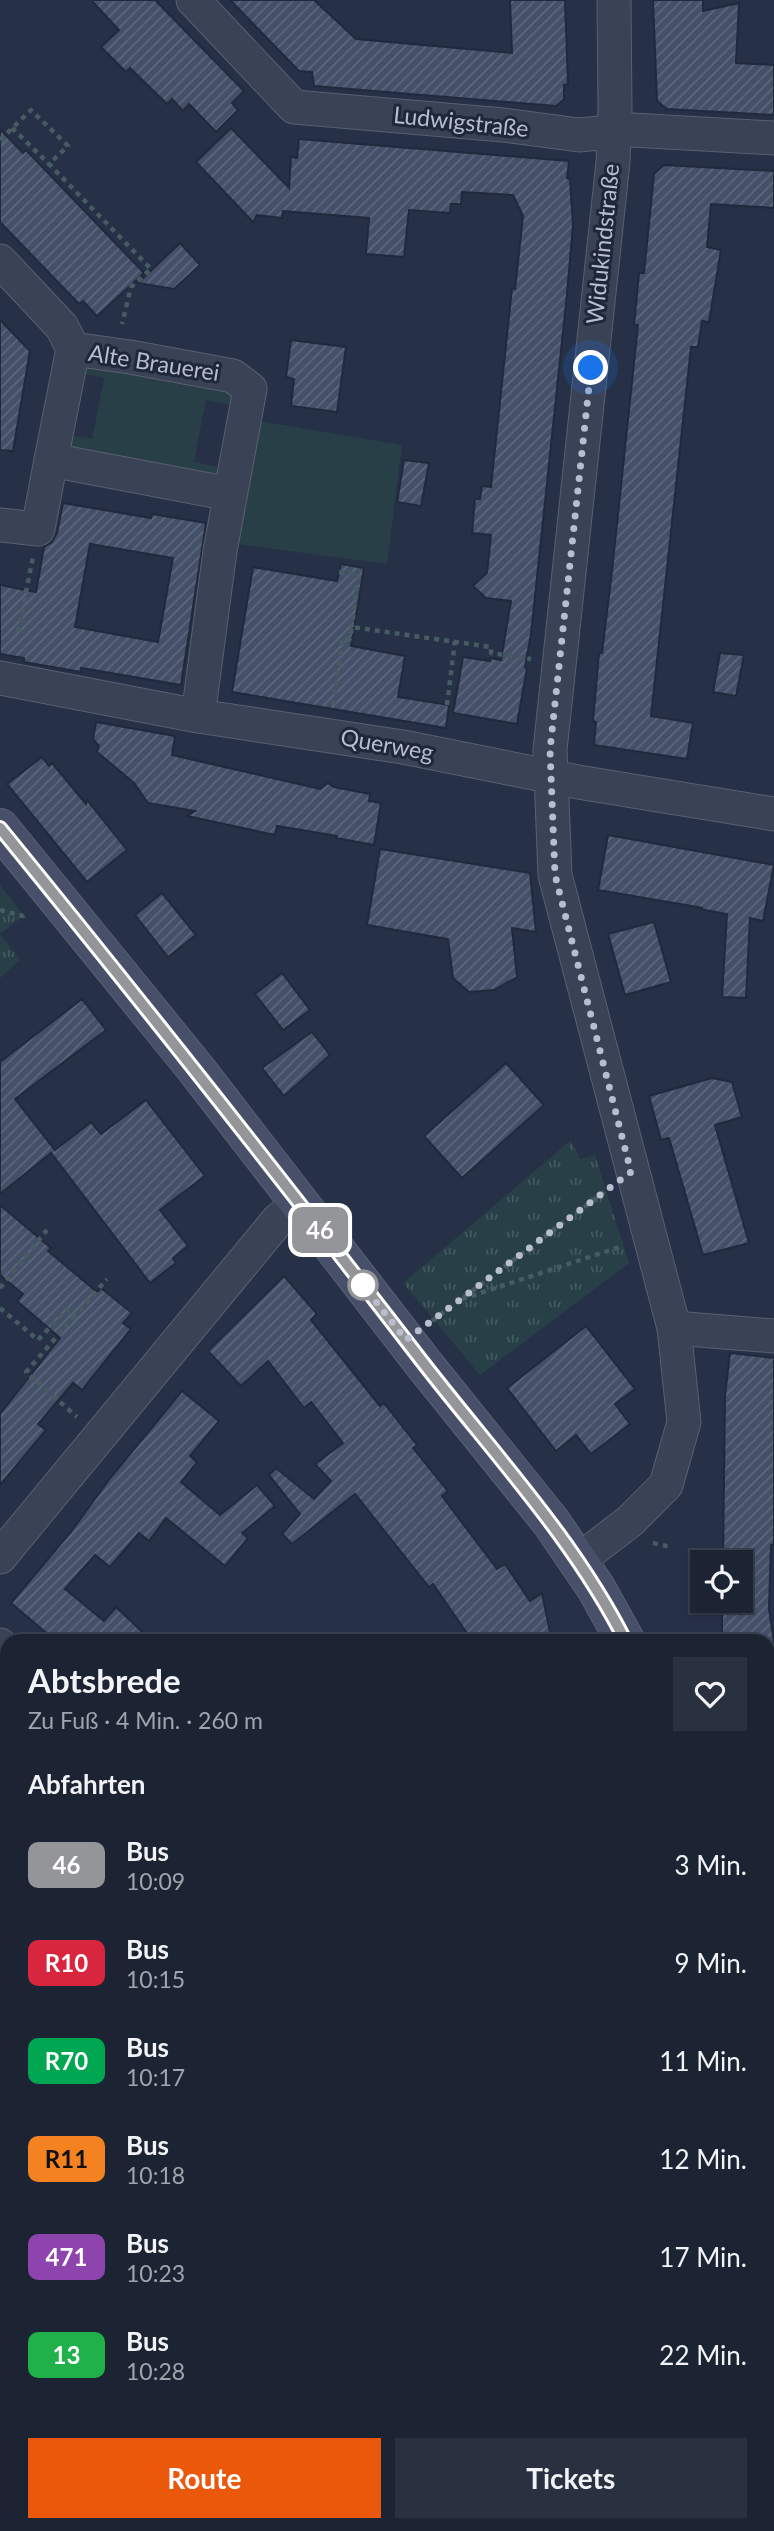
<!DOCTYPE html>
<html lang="de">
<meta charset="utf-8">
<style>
:root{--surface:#1c2434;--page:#293040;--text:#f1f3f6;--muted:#a0a4ac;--line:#3a414f;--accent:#ea580c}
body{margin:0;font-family:Lato,sans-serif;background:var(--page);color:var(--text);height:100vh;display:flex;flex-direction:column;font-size:26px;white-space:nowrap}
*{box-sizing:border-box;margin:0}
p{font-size:23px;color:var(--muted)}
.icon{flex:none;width:38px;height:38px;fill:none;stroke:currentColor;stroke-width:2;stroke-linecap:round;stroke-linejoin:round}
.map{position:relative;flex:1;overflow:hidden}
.drawer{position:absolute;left:0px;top:1634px;width:775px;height:898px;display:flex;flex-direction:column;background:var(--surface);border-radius:21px 21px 0 0;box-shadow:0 2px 5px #0004,0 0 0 2px var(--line)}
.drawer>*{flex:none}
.badge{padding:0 14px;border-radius:10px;font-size:24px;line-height:46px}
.fabs{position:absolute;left:690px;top:1550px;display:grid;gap:14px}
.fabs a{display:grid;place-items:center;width:63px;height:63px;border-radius:0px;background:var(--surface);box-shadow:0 2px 5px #0004,0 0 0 2px var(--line);font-size:35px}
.you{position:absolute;width:35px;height:35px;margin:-18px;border:5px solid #fff;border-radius:50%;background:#1a73e8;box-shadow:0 0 0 10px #1a73e833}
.map>.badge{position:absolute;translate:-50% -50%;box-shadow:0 0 0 4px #fff}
h2{padding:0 28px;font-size:26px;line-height:63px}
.round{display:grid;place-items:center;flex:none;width:74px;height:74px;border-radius:0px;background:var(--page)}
.summary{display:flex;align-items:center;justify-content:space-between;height:119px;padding:0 28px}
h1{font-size:33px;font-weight:700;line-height:52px}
.cta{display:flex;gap:14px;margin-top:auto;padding:14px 28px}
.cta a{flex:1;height:80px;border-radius:0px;background:var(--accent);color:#fff;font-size:28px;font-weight:700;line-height:80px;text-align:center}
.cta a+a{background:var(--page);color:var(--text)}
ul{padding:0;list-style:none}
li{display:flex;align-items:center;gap:21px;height:98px;padding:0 28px}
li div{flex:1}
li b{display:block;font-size:26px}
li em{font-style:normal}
li .badge{min-width:77px;font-weight:700;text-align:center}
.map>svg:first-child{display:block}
.grass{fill:#283f47}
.park{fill:url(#park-tufts)}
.building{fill:url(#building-hatch);stroke:#21293d;stroke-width:2;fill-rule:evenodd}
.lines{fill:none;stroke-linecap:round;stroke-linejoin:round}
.street-casing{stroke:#596072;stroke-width:35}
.secondary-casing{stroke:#596072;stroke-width:40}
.path{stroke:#465c62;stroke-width:4.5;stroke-dasharray:5 5;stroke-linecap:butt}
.street{stroke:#3a4255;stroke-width:33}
.secondary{stroke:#485069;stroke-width:38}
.line-casing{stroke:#fff;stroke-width:16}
.line{stroke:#949599;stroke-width:10}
.walk{stroke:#b8bece;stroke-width:7;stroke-dasharray:0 12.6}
.stop-dot{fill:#fff;stroke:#949599;stroke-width:3.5}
.labels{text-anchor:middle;stroke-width:6;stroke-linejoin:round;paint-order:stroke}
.street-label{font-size:23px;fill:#b8bece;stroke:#1f273b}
</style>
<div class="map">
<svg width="774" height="2531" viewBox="0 0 774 2531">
<defs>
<pattern id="park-tufts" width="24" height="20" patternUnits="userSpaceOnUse" patternTransform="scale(1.75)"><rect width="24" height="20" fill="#283f47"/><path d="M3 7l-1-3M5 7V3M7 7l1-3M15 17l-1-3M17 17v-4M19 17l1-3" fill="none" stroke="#455960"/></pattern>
<pattern id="building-hatch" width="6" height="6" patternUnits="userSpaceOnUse" patternTransform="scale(1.75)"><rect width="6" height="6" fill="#444f68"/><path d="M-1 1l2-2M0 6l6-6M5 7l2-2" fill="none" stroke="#5d677c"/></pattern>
</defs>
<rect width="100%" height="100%" fill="#263046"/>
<g class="grass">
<path d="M81,365L232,394L230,405L206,400L194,462L218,467L216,480L65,452L68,435L92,439L104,378L80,373Z"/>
<path d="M260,421L402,445L387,564L238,544Z"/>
</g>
<g class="park">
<path d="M0,885L24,916L0,934L20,960L0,978Z"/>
<path d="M571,1140L580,1159L595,1155L629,1263L480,1375L403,1283Z"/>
</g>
<g class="building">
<path d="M91,0H155L244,91L232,103L238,110L216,132L189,104L183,111L172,99L167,104L130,68L126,72L101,47L119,30Z"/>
<path d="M230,0H314L356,39L512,53L510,0H565L568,84L564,85V99L556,106L314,86L312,72L299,71Z"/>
<path d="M653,0H703V11L739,3L736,63L774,65V115L667,109L657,101Z"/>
<path d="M231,128L289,188L291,157L297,158L299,139L569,161L567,178L570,179L573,225L567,294L531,634L525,667L527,668L517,724L453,713L463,657L490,661V658L501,660L511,601L486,598L473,586L487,573L491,535L472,533L475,499H480L482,486L491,487L512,288L515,289L523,216L513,195L462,192L461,204H451L450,213L409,210L404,257L366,254L369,218L283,211L282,218L257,215L253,222L196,162Z"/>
<path d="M0,129L23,153L26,150L144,273L97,316L83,301L79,304L0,222Z"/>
<path d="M664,165L774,171V208L711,204L707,247L721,250L709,322L702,321L698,347H691L651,716L693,723L687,759L594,745L596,722L593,721L599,653H602L612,571L638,325H634L639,273H644L654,174Z"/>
<path d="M180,243L200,265L174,289L138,283Z"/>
<path d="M0,320L30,351L13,451L0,450Z"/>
<path d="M291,340L346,347L337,412L291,406L294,379L286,377Z"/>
<path d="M404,460L429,463L421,506L397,502Z"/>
<path d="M63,503L151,518L152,514L206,523L181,685L81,668V672L24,662V658L0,654V585L36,592L44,547L52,542L57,533ZM90,544L173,558L158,642L75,627Z"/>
<path d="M341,564L364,568L351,646L405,656L398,697L449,705L446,728L232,692L253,567L337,581Z"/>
<path d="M720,653L744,655L736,696L713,692Z"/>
<path d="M96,722L175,736L172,755L320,789L328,783L334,787L370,794L369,801L381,803L374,845L336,838L337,836L277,826L275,835L187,816L195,811L148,803L134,783L97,752L99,746L93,739Z"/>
<path d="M42,757L49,766L52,763L86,804L87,800L127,850L87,882L7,784Z"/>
<path d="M608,835L774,865L763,921L750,918L746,998L722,997L727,914L699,909L703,908L598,890Z"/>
<path d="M380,849L530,873L536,932L512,928L517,977L494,990L469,992L453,978L448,939L367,925Z"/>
<path d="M162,893L196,935L168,957L135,915Z"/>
<path d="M654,922L671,982L625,995L608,934Z"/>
<path d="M282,973L310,1010L283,1030L255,994Z"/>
<path d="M82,999L106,1030L15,1099L55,1150L91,1122L101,1134L146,1100L205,1176L160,1210L188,1246L173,1258L176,1263L150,1283L51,1153L0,1194V1062Z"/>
<path d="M312,1032L330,1055L284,1096L262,1068Z"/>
<path d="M506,1063L544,1105L462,1178L424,1136Z"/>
<path d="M712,1078L732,1082L742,1117L715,1125L749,1243L703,1255L669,1138L661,1140L649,1096Z"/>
<path d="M0,1205L51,1248L48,1251L97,1292L101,1288L132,1313L123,1323L131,1329L82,1390L73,1383L38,1424L46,1430L0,1485V1414L60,1338L17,1301L23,1294L0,1275Z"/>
<path d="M284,1276L317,1314L311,1320L380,1406L384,1403L417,1445L413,1448L448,1491L442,1496L497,1569L505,1564L530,1601L542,1593L552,1642H473L433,1584L429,1587L355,1494L292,1544L282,1534L300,1514L269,1475L276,1468L314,1499L331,1481L315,1464L343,1443L311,1402L304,1408L268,1361L241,1386L208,1351Z"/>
<path d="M586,1326L635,1389L615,1404L630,1424L591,1454L576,1435L556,1451L507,1388Z"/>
<path d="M730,1353L774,1358V1544L771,1545L769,1609L774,1642H722V1601H740V1563H723L725,1396Z"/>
<path d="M182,1391L219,1421L190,1456L197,1462L181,1482L220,1515L257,1485L275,1506L242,1533L248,1538L225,1566L166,1518L149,1541L139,1533L110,1567L95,1555L65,1589L104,1621L116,1607L153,1642H57L11,1603L70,1533L111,1477Z"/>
</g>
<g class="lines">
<defs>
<g id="street">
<path d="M193,0L294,107L503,125L579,135L632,130L774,138"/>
<path d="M0,261L62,327L73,349L130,357L233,376L250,389L220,551L198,716"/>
<path d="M73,349L51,460L230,494"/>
<path d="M0,525L38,529L51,460"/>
<path d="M0,678L198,716L403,747L578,782L774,814"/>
<path d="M674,1328L774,1336"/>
<path d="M0,1557L278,1220L299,1203"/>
<path d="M578,1561L630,1521L666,1485L684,1422L674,1328L555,875L550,750L613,162L615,109L614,0"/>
<path d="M0,1645L7,1651"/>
<path d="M768,1729L774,1728"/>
<path d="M768,2435L774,2434"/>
<path d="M352,2525L353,2531"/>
<path d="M427,2531L448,2525"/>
</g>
<g id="secondary">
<path d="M0,828L196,1069L423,1363L551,1522L596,1588L626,1642"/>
<path d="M767,2525V2531"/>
</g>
</defs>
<use href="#street" class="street-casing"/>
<use href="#secondary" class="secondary-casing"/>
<g class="path">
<path d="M12,128L49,164"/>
<path d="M0,140L31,110L68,146L49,164L151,269L131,287L122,324"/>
<path d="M339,572L358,574L352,627"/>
<path d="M18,632L33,557"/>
<path d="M333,705L343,638L350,639L352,627L491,647V653L531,659"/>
<path d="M447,705L455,641"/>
<path d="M0,910L23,916L26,913"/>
<path d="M0,1288L47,1230"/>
<path d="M462,1299L620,1247"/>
<path d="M0,1308L38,1340L67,1309L75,1316L107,1279"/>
<path d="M75,1316L26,1372L77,1417"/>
<path d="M432,1321L607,1190"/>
<path d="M653,1543L671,1547"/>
<path d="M768,2205L774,2204"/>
<path d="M643,2525V2531"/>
</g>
<use href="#street" class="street"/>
<use href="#secondary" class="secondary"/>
</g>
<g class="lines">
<defs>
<path id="line" d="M0,828C143,1003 283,1181 421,1360C492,1452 573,1537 626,1642"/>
</defs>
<use href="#line" class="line-casing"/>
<use href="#line" class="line"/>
<path class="walk" d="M363,1285L358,1279L406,1340L631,1172L555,875L550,750L591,368"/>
</g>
<circle class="stop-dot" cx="363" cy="1285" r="14"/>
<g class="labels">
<g class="street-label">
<text transform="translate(461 122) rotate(6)" y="8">Ludwigstraße</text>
<text transform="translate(603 244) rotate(-84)" y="8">Widukindstraße</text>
<text transform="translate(154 363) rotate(9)" y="8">Alte Brauerei</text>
<text transform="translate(387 745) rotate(10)" y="8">Querweg</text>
</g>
</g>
</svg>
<div class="fabs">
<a><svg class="icon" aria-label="locate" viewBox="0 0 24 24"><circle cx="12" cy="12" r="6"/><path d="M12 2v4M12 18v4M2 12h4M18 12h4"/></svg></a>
</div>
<div class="you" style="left:591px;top:368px"></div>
<b class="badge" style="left:320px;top:1230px;background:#949599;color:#fff">46</b>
<section class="drawer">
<div class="summary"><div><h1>Abtsbrede</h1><p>Zu Fuß · 4 Min. · 260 m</p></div><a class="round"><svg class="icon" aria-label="heart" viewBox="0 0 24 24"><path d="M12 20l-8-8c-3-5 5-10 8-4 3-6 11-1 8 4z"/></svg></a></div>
<h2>Abfahrten</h2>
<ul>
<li><span class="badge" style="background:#949599;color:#fff">46</span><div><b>Bus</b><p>10:09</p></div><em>3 Min.</em></li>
<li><span class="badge" style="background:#d7263d;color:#fff">R10</span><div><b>Bus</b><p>10:15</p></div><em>9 Min.</em></li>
<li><span class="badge" style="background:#00a651;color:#fff">R70</span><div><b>Bus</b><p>10:17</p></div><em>11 Min.</em></li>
<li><span class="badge" style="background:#f58220;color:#111">R11</span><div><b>Bus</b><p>10:18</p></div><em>12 Min.</em></li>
<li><span class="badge" style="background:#8e44ad;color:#fff">471</span><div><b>Bus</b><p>10:23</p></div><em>17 Min.</em></li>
<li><span class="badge" style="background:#20b14a;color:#fff">13</span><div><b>Bus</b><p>10:28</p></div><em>22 Min.</em></li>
</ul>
<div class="cta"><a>Route</a><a>Tickets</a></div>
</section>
</div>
